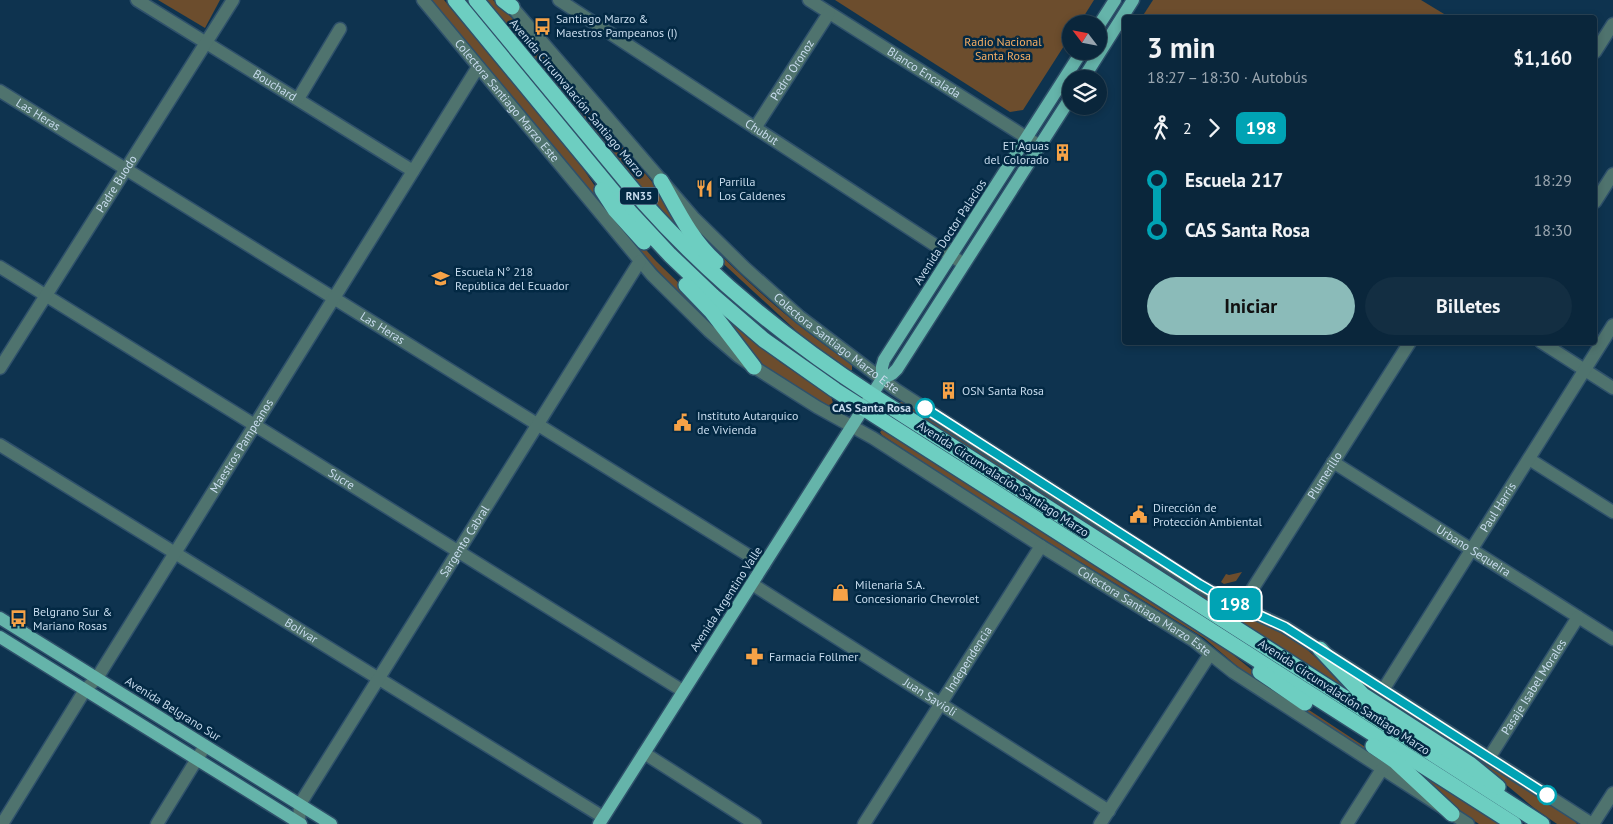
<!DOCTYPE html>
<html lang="es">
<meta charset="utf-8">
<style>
:root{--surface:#0a263b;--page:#132e42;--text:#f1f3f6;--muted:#99a5af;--line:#2a4355;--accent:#8bbbb9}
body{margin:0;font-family:"PT Sans",sans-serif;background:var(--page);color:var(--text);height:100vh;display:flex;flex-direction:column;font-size:19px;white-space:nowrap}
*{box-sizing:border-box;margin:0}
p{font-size:16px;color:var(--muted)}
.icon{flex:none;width:28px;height:28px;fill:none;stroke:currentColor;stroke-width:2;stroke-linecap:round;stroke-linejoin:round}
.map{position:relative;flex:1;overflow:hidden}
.side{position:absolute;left:1122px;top:15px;width:475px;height:330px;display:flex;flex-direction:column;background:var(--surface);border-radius:5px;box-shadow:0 2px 8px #0003,0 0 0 1px var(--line)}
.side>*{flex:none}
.badge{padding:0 10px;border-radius:8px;font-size:18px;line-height:32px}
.needle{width:32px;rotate:302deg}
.fabs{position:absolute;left:1062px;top:15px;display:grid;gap:10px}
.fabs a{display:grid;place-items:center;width:45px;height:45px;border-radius:50%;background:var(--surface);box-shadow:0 2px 8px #0003,0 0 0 1px var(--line);font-size:25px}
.map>.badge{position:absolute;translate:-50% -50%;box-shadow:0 0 0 2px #fff}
.legs{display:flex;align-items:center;gap:8px;height:55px;padding:0 25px;font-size:16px}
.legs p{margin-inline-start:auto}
.summary{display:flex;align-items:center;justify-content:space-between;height:85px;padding:0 25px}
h1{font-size:28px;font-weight:600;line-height:38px}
.primary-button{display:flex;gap:10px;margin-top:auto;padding:10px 25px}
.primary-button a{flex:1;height:58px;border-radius:30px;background:var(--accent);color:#111;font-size:20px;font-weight:600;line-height:58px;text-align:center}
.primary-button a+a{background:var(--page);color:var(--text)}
ul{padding:0 25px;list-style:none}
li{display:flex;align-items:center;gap:18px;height:50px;font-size:19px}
li i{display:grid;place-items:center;width:8px;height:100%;margin:0 6px;background:currentColor}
li i::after{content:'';width:12px;height:12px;margin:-6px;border:4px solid;border-radius:50%;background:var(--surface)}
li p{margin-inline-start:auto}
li:first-child i{background:linear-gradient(#0000 50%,currentColor 0)}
li:last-child i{background:linear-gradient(currentColor 50%,#0000 0)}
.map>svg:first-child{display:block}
.green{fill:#6c4d2d}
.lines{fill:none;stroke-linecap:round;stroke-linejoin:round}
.minor-casing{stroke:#2f516b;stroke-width:15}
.major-casing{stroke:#2f516b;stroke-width:15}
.highway-casing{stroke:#2f516b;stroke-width:18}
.minor{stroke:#4f736e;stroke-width:12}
.major{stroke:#65b4aa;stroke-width:12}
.highway{stroke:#6dcec1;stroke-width:15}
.line-1-casing{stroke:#fff;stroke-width:11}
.line-1{stroke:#00a3b4;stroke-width:8}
.stop-1-dot{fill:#fff;stroke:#00a3b4;stroke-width:2.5}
.labels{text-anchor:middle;stroke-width:5;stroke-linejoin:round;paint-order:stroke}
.shield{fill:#032944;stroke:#8ca6ba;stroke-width:1}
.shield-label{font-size:11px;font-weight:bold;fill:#c7dbed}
.poi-label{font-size:12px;fill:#c7dbed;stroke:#032944;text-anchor:start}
.park-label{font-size:12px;fill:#f6ae64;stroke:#032944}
.street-label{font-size:12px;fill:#c7dbed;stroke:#032944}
.stop-label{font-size:12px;font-weight:bold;fill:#c7dbed;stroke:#032944;text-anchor:end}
</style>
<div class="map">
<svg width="1613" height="824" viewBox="0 0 1613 824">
<rect width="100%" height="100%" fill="#0e334f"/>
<g class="green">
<path d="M158,0H220L205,28Z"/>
<path d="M431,0H444L574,155L613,213L656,261L689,293L714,325L679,293L647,259Z"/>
<path d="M485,0H493L511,17L648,177L657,188L683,234L630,174Z"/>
<path d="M835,0H1094L1079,24H1071V35L1023,110L1010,112Z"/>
<path d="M1153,0H1421L1449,17H1142Z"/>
<path d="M701,235C747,283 797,327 852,364V370L849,371L818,351L715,256Z"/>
<path d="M724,315L780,362L831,396L833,403L827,406L764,366L756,359Z"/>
<path d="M903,401L1215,603L1269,626L1303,646L1350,688L1349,691L900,406L899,403Z"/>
<path d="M883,429L1226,649L1268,683L1397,768L1396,770L1244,672L1204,638L991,507L882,435L880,432Z"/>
<path d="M1242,572L1236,581L1224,584L1221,582L1226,574L1229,575Z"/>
<path d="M1361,685L1574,820L1577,824H1557L1534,808L1492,773Z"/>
<path d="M1416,771H1417L1501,824H1479L1450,805Z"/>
</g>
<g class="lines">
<defs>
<g id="minor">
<path id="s1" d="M137,0L413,171"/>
<path id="s2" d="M423,0L652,275L709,331L738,356L754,367L817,407L873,438L1041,546L1194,641L1233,672L1468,824"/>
<path id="s3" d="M506,0L693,217L745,268L800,317L895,389L1199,585L1230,602L1285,627L1592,824"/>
<path id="s4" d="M559,0L964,264"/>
<path id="s5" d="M809,0L1040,146"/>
<path d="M1595,52L1613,24"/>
<path id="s6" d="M0,91L764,565"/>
<path d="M298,99L340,29"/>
<path id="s7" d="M755,128L829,13"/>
<path d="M1595,202L1613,174"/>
<path id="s8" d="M0,267L683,691"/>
<path d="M1541,342L1613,388"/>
<path id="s9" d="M0,368L233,0"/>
<path id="s10" d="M0,445L603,817"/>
<path d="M1529,459L1613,512"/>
<path id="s11" d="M1333,462L1613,639"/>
<path id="s12" d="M752,584L1109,811"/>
<path id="s13" d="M1241,607L1410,342"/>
<path id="s14" d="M1383,690L1613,325"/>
<path d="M644,753L755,824"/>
<path id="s15" d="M1489,758L1578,617"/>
<path id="s16" d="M2,824L85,690L97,678L478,67"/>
<path d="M157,824L205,746"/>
<path id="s17" d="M299,824L300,804L640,261"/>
<path id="s18" d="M864,824L1041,546"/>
<path d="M1100,824L1210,654"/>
<path d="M1347,824L1382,769"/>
<path d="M1593,824L1613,793"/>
</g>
<g id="major">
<path d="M1099,25L1115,0"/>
<path d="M1083,79L1133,0"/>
<path d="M882,379V367L884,360L1082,51"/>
<path d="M0,618L331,824"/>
<path d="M0,637L301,824"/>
<path d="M599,824L882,379L892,374L897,369L1071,97"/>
</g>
<g id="highway">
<path d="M455,0L630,212L670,255L713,296L764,340L835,390L1514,824"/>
<path d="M476,0L644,203C712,279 787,340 872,395L1542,824"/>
<path d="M503,0L512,7"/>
<path d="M661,181C677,209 691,240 716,262"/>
<path d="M602,190L615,210L644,242"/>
<path d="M686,285L711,311L754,367"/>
<path d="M1320,649L1363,695L1470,764L1498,787"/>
<path d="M1260,672L1305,703"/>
<path d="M1373,746L1395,761L1452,814"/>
</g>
</defs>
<use href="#minor" class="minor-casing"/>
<use href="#major" class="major-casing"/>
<use href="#highway" class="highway-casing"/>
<use href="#minor" class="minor"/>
<use href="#major" class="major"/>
<use href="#highway" class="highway"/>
</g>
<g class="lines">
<defs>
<path id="line-1" d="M925,408L1199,584L1230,602L1285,627L1547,795"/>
</defs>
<use href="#line-1" class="line-1-casing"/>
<use href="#line-1" class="line-1"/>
</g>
<defs>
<symbol id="bus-bare" viewBox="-9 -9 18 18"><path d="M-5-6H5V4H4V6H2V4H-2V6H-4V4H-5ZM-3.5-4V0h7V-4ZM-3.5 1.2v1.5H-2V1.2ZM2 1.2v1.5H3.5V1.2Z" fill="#f6a247" stroke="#032944" stroke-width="2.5" paint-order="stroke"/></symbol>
<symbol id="building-bare" viewBox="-9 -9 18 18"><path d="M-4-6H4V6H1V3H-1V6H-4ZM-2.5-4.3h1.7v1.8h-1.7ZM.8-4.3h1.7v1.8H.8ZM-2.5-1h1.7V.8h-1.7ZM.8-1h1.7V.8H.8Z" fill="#f6a247" stroke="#032944" stroke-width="2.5" paint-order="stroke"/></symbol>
<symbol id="restaurant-bare" viewBox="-9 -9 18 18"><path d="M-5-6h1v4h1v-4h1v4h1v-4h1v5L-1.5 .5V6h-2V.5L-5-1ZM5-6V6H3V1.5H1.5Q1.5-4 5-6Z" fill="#f6a247" stroke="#032944" stroke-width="2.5" paint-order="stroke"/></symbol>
<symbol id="school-bare" viewBox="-9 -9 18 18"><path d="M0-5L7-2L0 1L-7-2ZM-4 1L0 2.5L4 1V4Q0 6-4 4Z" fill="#f6a247" stroke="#032944" stroke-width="2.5" paint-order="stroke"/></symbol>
<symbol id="civic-bare" viewBox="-9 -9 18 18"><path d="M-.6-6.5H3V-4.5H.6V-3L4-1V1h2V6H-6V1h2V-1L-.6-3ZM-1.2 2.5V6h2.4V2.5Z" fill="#f6a247" stroke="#032944" stroke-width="2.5" paint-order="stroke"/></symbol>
<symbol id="shop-bare" viewBox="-9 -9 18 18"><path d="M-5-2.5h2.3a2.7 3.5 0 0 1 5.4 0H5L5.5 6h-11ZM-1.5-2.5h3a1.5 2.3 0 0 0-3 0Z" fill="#f6a247" stroke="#032944" stroke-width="2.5" paint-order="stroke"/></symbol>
<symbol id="pharmacy-bare" viewBox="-9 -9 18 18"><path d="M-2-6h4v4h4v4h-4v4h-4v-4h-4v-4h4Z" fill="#f6a247" stroke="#032944" stroke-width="2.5" paint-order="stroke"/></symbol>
</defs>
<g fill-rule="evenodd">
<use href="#bus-bare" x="530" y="14" width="25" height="25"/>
<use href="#building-bare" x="1050" y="140" width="25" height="25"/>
<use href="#restaurant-bare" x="692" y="176" width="25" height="25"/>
<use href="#school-bare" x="428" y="266" width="25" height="25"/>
<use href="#building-bare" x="936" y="378" width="25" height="25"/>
<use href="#civic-bare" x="670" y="410" width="25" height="25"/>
<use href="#civic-bare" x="1126" y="502" width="25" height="25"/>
<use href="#shop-bare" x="828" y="580" width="25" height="25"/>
<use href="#bus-bare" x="6" y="606" width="25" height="25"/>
<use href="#pharmacy-bare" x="742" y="644" width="25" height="25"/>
</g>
<g class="stop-1-dot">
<circle cx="925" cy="408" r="9"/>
<circle cx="1547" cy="795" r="9"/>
</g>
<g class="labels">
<rect class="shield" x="620" y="187.5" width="38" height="17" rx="4"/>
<g class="shield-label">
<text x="639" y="200">RN35</text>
</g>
<g class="poi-label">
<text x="556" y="23">Santiago Marzo &amp;<tspan x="556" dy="14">Maestros Pampeanos (I)</tspan></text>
<text x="1049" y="150" text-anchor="end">ET Aguas<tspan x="1049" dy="14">del Colorado</tspan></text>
<text x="719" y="186">Parrilla<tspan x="719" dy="14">Los Caldenes</tspan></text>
<text x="455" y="276">Escuela N° 218<tspan x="455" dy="14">República del Ecuador</tspan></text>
<text x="962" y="395">OSN Santa Rosa</text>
<text x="697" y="420">Instituto Autarquico<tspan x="697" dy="14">de Vivienda</tspan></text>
<text x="1153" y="512">Dirección de<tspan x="1153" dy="14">Protección Ambiental</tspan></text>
<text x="855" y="589">Milenaria S.A.<tspan x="855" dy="14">Concesionario Chevrolet</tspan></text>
<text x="33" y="616">Belgrano Sur &amp;<tspan x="33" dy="14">Mariano Rosas</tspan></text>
<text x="769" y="661">Farmacia Follmer</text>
</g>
<g class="park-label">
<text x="1003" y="46">Radio Nacional<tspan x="1003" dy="14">Santa Rosa</tspan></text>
</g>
<g class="street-label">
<text dy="4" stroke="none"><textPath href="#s7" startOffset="69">Pedro Oronoz</textPath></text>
<text dy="4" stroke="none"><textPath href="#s5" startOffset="136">Blanco Encalada</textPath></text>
<text dy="4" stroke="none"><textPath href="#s1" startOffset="162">Bouchard</textPath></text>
<text transform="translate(577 98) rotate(50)" y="4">Avenida Circunvalación Santiago Marzo</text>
<text dy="4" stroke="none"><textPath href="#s2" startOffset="131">Colectora Santiago Marzo Este</textPath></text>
<text dy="4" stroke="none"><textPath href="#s6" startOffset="45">Las Heras</textPath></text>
<text dy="4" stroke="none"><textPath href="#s4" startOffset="242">Chubut</textPath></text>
<text dy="4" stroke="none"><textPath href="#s9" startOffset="218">Padre Buodo</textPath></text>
<text transform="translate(950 232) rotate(-57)" y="4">Avenida Doctor Palacios</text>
<text dy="4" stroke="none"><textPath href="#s6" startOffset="450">Las Heras</textPath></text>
<text dy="4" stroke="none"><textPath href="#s3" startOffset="478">Colectora Santiago Marzo Este</textPath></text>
<text dy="4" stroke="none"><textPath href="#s16" startOffset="448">Maestros Pampeanos</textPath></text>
<text dy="4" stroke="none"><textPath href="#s13" startOffset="156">Plumerillo</textPath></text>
<text dy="4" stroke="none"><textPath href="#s8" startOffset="402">Sucre</textPath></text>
<text transform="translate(1003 479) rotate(33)" y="4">Avenida Circunvalación Santiago Marzo</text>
<text dy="4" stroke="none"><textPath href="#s14" startOffset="216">Paul Harris</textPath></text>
<text dy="4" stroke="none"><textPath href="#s17" startOffset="330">Sargento Cabral</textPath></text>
<text dy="4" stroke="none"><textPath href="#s11" startOffset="166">Urbano Sequeira</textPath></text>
<text transform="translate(726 599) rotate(-57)" y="4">Avenida Argentino Valle</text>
<text dy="4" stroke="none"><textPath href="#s2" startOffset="956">Colectora Santiago Marzo Este</textPath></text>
<text dy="4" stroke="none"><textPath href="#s10" startOffset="354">Bolívar</textPath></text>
<text dy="4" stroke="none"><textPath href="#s18" startOffset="195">Independencia</textPath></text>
<text dy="4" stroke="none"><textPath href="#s15" startOffset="84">Pasaje Isabel Morales</textPath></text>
<text dy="4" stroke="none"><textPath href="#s12" startOffset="211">Juan Savioli</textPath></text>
<text transform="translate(1344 697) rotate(33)" y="4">Avenida Circunvalación Santiago Marzo</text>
<text transform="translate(173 709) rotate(32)" y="4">Avenida Belgrano Sur</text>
</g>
<g class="stop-label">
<text x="911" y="412">CAS Santa Rosa</text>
</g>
</g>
</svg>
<div class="fabs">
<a><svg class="needle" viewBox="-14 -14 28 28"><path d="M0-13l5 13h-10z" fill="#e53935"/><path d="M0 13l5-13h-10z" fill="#99a5af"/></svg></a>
<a><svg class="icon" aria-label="layers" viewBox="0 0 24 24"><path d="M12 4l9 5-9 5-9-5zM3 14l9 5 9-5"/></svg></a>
</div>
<b class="badge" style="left:1235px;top:604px;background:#00a3b4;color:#fff">198</b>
<section class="side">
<div class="summary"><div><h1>3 min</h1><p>18:27 – 18:30 · Autobús</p></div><b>$1,160</b></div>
<div class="legs"><svg class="icon" aria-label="walk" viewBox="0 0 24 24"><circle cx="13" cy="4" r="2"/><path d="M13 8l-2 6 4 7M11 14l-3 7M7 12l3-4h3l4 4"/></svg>2<svg class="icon" aria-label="forward" viewBox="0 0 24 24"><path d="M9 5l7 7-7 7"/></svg><b class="badge" style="background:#00a3b4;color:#fff">198</b></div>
<ul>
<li><i style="color:#00a3b4"></i><b>Escuela 217</b><p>18:29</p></li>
<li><i style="color:#00a3b4"></i><b>CAS Santa Rosa</b><p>18:30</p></li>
</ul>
<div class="primary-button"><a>Iniciar</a><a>Billetes</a></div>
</section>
</div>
